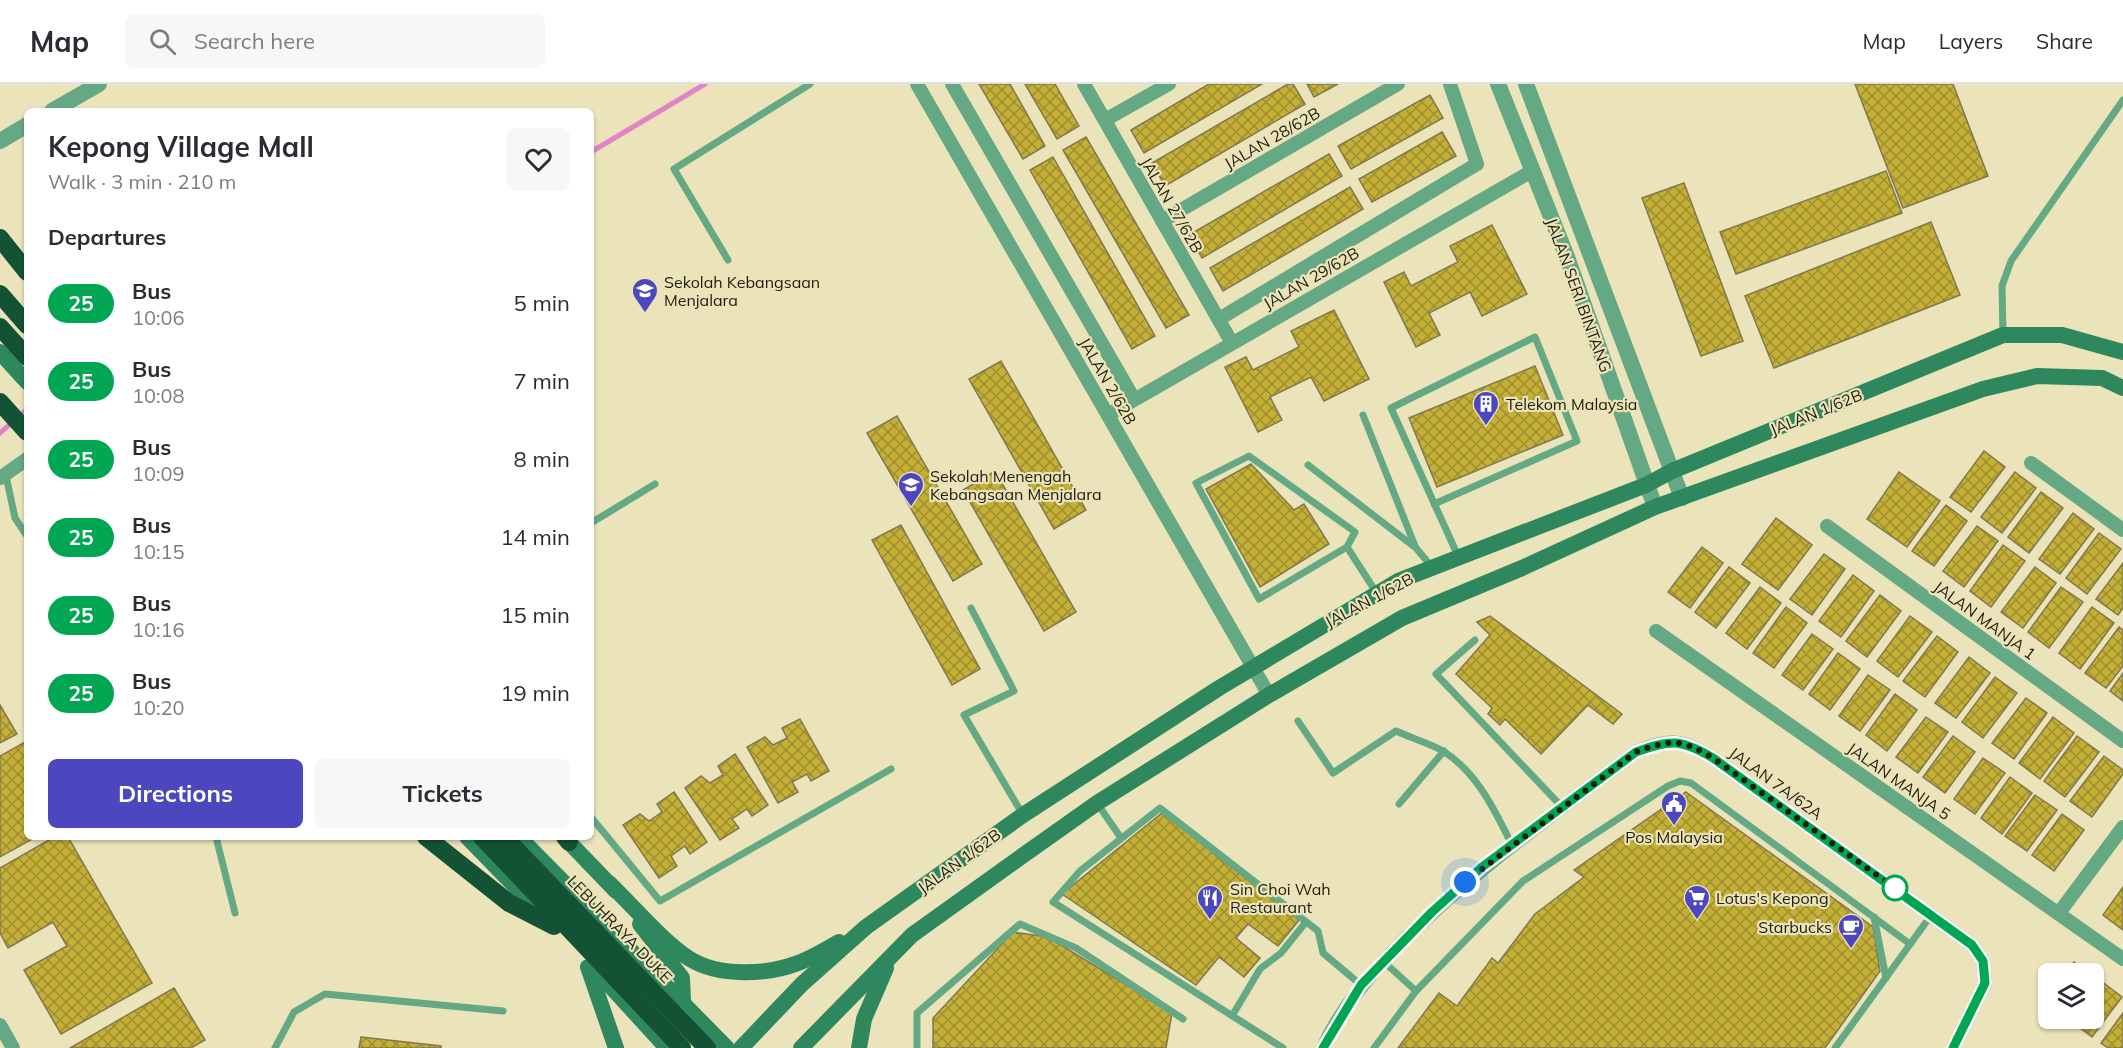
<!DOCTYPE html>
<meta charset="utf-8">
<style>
:root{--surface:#fff;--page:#f7f7f7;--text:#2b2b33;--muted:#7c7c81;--line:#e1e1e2;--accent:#4c47be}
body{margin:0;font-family:Mulish,sans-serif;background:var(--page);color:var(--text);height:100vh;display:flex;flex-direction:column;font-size:22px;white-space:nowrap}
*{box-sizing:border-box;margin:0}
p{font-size:20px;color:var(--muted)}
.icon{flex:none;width:33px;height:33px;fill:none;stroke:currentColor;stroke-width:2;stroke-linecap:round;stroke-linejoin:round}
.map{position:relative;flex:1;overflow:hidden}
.side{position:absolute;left:24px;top:24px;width:570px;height:732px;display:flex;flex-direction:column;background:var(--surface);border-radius:9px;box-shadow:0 2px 4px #0004}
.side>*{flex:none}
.badge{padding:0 12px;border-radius:20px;font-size:21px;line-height:39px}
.tools{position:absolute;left:2038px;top:879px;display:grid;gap:12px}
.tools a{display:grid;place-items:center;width:66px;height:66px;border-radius:9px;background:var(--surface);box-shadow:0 2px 4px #0004;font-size:30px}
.you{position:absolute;width:30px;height:30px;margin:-15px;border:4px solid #fff;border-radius:50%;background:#1a73e8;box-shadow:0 0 0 9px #1a73e833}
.map>.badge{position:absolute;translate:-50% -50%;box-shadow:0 0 0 3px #fff}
h2{padding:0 24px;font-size:22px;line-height:54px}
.round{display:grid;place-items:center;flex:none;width:63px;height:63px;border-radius:9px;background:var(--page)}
.head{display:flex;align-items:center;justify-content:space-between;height:102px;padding:0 24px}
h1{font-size:28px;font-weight:700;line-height:45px}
.primary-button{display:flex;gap:12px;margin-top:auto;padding:12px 24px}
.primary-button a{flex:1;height:69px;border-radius:9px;background:var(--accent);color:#fff;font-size:24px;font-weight:700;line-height:69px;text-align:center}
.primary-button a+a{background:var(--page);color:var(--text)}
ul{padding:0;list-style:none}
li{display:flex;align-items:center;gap:18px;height:78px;padding:0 24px}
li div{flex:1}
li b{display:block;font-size:22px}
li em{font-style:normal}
li .badge{min-width:66px;font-weight:700;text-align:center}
header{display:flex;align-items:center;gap:36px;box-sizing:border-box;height:84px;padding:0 30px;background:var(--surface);border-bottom:2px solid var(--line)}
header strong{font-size:28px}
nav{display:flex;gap:33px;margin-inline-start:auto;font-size:21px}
.search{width:420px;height:54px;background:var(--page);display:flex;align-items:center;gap:15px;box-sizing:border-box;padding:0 21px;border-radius:9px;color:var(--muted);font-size:22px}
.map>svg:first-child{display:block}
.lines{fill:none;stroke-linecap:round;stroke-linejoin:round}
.stream{stroke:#df84c4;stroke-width:5}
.building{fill:url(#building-cross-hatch);stroke:#7f7851;stroke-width:1.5}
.service{stroke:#65a984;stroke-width:7}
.minor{stroke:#65a984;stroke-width:14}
.tertiary{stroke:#65a984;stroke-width:16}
.secondary{stroke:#2e875d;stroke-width:16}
.motorway{stroke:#145236;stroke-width:18}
.line-casing{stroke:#fff;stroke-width:14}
.line{stroke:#00a651;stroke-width:9}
.walk{stroke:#1f1c0c;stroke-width:6;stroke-dasharray:0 10.8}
.stop-dot{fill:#fff;stroke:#00a651;stroke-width:3}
.labels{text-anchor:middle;stroke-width:4.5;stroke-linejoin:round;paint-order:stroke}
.street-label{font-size:16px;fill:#1f1c0c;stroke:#ebe3b9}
.poi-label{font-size:16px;fill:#1f1c0c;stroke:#ebe3b9;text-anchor:start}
</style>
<header>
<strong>Map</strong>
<div class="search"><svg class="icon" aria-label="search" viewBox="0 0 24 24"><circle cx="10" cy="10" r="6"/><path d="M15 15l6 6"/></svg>Search here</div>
<nav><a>Map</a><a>Layers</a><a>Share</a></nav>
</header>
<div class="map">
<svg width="2123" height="964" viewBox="0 0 2123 964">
<defs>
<pattern id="building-cross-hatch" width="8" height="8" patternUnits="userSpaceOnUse" patternTransform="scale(1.5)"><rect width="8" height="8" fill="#c5b037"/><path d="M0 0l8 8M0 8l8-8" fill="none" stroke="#9f8e2d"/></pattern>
</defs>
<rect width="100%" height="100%" fill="#ebe3b9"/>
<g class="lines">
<g class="stream">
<path d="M591,68L705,0"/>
<path d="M0,349L27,325"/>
</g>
</g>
<g class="building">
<path d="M979,0H1010L1045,62L1023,75Z"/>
<path d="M1025,0H1055L1079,42L1057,55Z"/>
<path d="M1209,0H1262L1144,69L1131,46Z"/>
<path d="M1288,0H1293L1305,20L1165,102L1152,79Z"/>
<path d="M1307,0H1338L1314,13Z"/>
<path d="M1855,0H1953L1988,92L1903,124Z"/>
<path d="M1430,11L1443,34L1351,85L1338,62Z"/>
<path d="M1442,48L1456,72L1372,118L1359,95Z"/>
<path d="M1086,53L1189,231L1166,244L1063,66Z"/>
<path d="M1329,70L1342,92L1202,174L1189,151Z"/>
<path d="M1053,73L1155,252L1132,265L1030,86Z"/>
<path d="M1886,87L1902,129L1736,190L1720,148Z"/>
<path d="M1684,99L1743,257L1701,272L1642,114Z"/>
<path d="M1350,103L1363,125L1223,207L1210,184Z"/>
<path d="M1931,138L1960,211L1774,284L1745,212Z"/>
<path d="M1492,141L1527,210L1482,232L1470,208L1429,229L1440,251L1416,263L1384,198L1404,188L1411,202L1458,178L1450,162Z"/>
<path d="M1334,226L1369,295L1324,317L1311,293L1270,313L1282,336L1258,348L1225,283L1246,273L1253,286L1299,263L1291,247Z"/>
<path d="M1001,277L1086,426L1054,445L969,295Z"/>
<path d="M1535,282L1563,351L1437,403L1409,334Z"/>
<path d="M897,332L982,480L953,497L867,349Z"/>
<path d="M1984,367L2005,383L1971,428L1950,413Z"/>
<path d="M1251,380L1294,426L1304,420L1329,460L1260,503L1206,405Z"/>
<path d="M995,387L1076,528L1044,547L963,406Z"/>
<path d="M1899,388L1940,417L1907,463L1867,435Z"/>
<path d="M2015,388L2036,404L2002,449L1981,433Z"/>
<path d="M2041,408L2063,424L2029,469L2008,453Z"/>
<path d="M1946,421L1967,437L1934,482L1912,467Z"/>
<path d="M2073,429L2094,445L2060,490L2039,475Z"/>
<path d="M1776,434L1812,461L1778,506L1742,480Z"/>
<path d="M901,441L980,585L952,601L872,456Z"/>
<path d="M1977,442L1998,457L1964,503L1943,487Z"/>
<path d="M2099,449L2121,465L2087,510L2066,494Z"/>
<path d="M2003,461L2025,477L1991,523L1970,507Z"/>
<path d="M1702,463L1723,479L1690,524L1668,508Z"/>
<path d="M1824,470L1845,485L1812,531L1790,515Z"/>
<path d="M2123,479V524L2118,531L2096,515Z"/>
<path d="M1729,483L1750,499L1716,544L1695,528Z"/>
<path d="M2035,483L2056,499L2023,544L2001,528Z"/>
<path d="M1853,491L1874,507L1841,553L1819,537Z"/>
<path d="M1760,503L1781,519L1747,565L1726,549Z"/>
<path d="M2061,503L2083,518L2049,564L2028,548Z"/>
<path d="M1880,511L1901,527L1867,573L1846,557Z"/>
<path d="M1786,523L1807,539L1774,584L1753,569Z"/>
<path d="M2092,523L2114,539L2080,585L2059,569Z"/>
<path d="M1490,532L1622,630L1613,640L1588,621L1541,670L1505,635L1500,641L1488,630L1492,624L1456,590L1490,551L1477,538Z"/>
<path d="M1910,532L1932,548L1898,593L1877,577Z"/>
<path d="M2119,543L2123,546V582L2106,604L2085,589Z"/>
<path d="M1812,550L1833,565L1803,606L1782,591Z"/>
<path d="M1937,552L1958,568L1925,613L1903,597Z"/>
<path d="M1838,569L1860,585L1830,626L1809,610Z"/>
<path d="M1969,573L1990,589L1956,634L1935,619Z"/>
<path d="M2123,589V617L2110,607Z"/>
<path d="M1868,591L1890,606L1860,647L1839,632Z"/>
<path d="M1995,593L2017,609L1983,654L1962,638Z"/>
<path d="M1895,610L1917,626L1887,667L1866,651Z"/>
<path d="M2026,614L2047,629L2014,675L1992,659Z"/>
<path d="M0,621L17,650L0,659Z"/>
<path d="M1926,633L1948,648L1918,689L1896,673Z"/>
<path d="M2053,633L2074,649L2040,695L2019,679Z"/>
<path d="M800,635L829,687L811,697L807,690L792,698L798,708L778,719L747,663L765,653L773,661L787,654L782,644Z"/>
<path d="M1953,652L1975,668L1945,709L1923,693Z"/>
<path d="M2077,652L2099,668L2065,713L2044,697Z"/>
<path d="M27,657V753H36L0,773V672Z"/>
<path d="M735,670L768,721L752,732L747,725L732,735L739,744L720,756L685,704L701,692L710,699L723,691L718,682Z"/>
<path d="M2104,672L2123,686V690L2092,733L2070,717Z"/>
<path d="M1983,674L2005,689L1975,730L1954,715Z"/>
<path d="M2010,693L2032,709L2002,750L1981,734Z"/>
<path d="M674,708L707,758L690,770L685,762L671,772L677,782L659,794L623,741L640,730L649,737L662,728L657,720Z"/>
<path d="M1686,708L1873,843L1880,887L1825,964H1398L1439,909L1457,922L1492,874L1498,879L1535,830L1584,793L1574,786Z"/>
<path d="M2035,711L2057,726L2027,767L2005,752Z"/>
<path d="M1162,729L1299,836L1278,862L1248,840L1236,854L1260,874L1244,893L1219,873L1196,901L1062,810Z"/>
<path d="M2062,730L2084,746L2054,787L2032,771Z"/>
<path d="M54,753H68L152,899L61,950L24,886L67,862L53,838L8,864L0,849V784Z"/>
<path d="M2123,803V846L2103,831Z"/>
<path d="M1013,848L1048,853L1172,929L1166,964H933V934Z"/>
<path d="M2074,878L2090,890H2065Z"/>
<path d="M2101,897L2122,913L2092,953L2071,937L2073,934H2094V906Z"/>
<path d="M174,904L205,956L191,964H70Z"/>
<path d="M2123,929V964H2108L2101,959Z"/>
<path d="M361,953L441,962V964H359Z"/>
</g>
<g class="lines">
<g class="service">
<path d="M728,176L674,85L810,0"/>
<path d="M2003,251L2002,202L2011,177L2123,16"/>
<path d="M1363,331L1415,462"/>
<path d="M1308,381L1416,464L1432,483"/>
<path d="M6,392L15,434L27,452"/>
<path d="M1434,420L1577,357L1535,253L1391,324L1458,472"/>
<path d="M591,439L655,400"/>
<path d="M1347,463L1355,448L1249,372L1196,399L1259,515L1347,463L1376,508"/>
<path d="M971,524L1014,607L964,631L1023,731"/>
<path d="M1475,556L1436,590L1562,723"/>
<path d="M1298,637L1333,689L1396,647C1411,654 1429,659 1443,667C1477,688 1495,727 1512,761"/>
<path d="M1097,719L1121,754"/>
<path d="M1399,720L1444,667"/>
<path d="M591,733L660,817L891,685"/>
<path d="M216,753L235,829"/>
<path d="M1874,833L1886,894"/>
<path d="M1383,877L1416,907"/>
<path d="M1232,932L1260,885L1281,869L1306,838"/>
<path d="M275,964L294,928L325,910L503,927"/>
<path d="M917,964V929L1020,840L1076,864L1183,935"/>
<path d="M1283,964L1053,818L1080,787L1160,724L1318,847L1323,869L1361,901"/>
<path d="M1374,964L1416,907L1523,797L1668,702L1680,697L1691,699L1910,860"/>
<path d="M1835,964L1932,830"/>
</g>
<g class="minor">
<path d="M917,0L1269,611"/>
<path d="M952,0L1134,315"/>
<path d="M1084,0L1232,259"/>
<path d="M1105,36L1169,0"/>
<path d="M1162,137L1398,0"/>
<path d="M1219,235L1477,80L1450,0"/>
<path d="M1108,331L1532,87"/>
<path d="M2031,379L2123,446"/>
<path d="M0,394L27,375"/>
<path d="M1827,442L2123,657"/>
<path d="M1656,547L2123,875"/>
<path d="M2059,829L2123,743"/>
<path d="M0,941L13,964"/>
<path d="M1323,964C1342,921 1373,888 1405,855C1477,784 1556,728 1636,668C1671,654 1681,655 1713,674L1972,861L1983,877L1985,899L1953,964"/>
</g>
<g class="tertiary">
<path d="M1498,0L1567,173L1655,423"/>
<path d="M1526,0L1682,414"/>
<path d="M52,27L99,0"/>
<path d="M0,57L27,41"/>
</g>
<g class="secondary">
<path d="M0,268L27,298"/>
<path d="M467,753L550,838"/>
<path d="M519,753L727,964"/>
<path d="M564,753L616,807"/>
<path d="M609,799C631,820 665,860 690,875C719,893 767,891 798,879C812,874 826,865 839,858"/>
<path d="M640,840L682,894L683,918"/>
<path d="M588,883L616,964"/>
<path d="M593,883L667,964"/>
<path d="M741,964L802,900L866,843L1023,731L1219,604L1398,497L1646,401L1672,387L2003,251H2062L2123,268"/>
<path d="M801,964L912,851L1025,770L1097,719L1269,611L1402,534L1522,484L1655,423L1983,305L2037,292L2102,294L2123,304"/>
<path d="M859,964L864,935L886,884"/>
</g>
<g class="motorway">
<path d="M0,154L27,188"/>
<path d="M0,210L27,241"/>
<path d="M0,243L27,273"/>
<path d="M0,318L27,348"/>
<path d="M426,753L509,819L554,842"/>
<path d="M482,753L682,964"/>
<path d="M504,753L707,964"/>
<path d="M565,753L569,758"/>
</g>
</g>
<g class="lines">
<defs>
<path id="line" d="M1323,964L1361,901L1432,828L1482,783L1636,668C1671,655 1681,655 1713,674L1972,861L1983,877L1985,899L1953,964"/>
</defs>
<use href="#line" class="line-casing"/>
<use href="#line" class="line"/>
<path class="walk" d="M1465,798L1636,668C1671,655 1681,655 1713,674L1895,804"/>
</g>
<defs>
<symbol id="school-pin" viewBox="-11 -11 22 30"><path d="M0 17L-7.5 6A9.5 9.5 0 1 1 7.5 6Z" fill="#4c47be" stroke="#ebe3b9"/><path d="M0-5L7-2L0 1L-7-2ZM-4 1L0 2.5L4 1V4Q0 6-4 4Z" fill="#fff"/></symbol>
<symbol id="building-pin" viewBox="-11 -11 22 30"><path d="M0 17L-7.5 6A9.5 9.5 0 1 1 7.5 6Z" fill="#4c47be" stroke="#ebe3b9"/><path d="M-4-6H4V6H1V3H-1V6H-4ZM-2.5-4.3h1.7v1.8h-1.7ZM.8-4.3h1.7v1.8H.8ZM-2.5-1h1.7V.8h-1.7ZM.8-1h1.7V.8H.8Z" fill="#fff"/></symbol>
<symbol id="civic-pin" viewBox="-11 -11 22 30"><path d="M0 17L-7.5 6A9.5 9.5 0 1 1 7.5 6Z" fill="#4c47be" stroke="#ebe3b9"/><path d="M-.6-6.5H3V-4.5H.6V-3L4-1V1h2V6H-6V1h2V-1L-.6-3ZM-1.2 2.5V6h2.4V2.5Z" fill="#fff"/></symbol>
<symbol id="restaurant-pin" viewBox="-11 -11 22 30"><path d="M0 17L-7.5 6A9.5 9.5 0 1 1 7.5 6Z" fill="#4c47be" stroke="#ebe3b9"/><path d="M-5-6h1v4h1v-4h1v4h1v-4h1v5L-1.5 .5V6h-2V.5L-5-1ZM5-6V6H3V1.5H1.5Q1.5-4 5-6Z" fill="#fff"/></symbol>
<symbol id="supermarket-pin" viewBox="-11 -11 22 30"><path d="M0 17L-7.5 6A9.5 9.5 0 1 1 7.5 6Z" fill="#4c47be" stroke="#ebe3b9"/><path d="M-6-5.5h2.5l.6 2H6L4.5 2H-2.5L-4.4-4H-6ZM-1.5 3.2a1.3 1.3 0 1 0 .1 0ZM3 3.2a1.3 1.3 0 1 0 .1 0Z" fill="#fff"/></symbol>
<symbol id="cafe-pin" viewBox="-11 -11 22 30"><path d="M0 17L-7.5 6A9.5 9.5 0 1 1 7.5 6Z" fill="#4c47be" stroke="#ebe3b9"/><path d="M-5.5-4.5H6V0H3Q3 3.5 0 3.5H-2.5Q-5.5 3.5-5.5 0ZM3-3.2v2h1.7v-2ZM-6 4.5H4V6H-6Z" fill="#fff"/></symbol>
</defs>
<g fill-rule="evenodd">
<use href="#school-pin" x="630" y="192" width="30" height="40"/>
<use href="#building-pin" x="1471" y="305" width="30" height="40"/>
<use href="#school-pin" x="896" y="386" width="30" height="40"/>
<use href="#civic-pin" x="1659" y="705" width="30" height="40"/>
<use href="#restaurant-pin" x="1195" y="799" width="30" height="40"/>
<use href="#supermarket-pin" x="1682" y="799" width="30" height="40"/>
<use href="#cafe-pin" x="1836" y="828" width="30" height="40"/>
</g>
<circle class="stop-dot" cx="1895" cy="804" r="12"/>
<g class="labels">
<g class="street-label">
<text transform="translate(1272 54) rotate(-30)" y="6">JALAN 28/62B</text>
<text transform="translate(1172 121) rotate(60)" y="6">JALAN 27/62B</text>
<text transform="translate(1311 194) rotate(-30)" y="6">JALAN 29/62B</text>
<text transform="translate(1579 211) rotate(70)" y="6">JALAN SERI BINTANG</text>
<text transform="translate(1108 297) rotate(60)" y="6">JALAN 2/62B</text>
<text transform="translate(1816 328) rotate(-22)" y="6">JALAN 1/62B</text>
<text transform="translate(1369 516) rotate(-28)" y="6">JALAN 1/62B</text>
<text transform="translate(1985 536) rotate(36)" y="6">JALAN MANJA 1</text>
<text transform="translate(1899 697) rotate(35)" y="6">JALAN MANJA 5</text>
<text transform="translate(1776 699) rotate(36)" y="6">JALAN 7A/62A</text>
<text transform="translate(959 777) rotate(-36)" y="6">JALAN 1/62B</text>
<text transform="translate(620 845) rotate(46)" y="6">LEBUHRAYA DUKE</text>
</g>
<g class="poi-label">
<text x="664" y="204">Sekolah Kebangsaan<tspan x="664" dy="18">Menjalara</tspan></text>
<text x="1506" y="326">Telekom Malaysia</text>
<text x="930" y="398">Sekolah Menengah<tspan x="930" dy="18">Kebangsaan Menjalara</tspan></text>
<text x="1674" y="759" text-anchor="middle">Pos Malaysia</text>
<text x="1230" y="811">Sin Choi Wah<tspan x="1230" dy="18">Restaurant</tspan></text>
<text x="1716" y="820">Lotus's Kepong</text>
<text x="1832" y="849" text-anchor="end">Starbucks</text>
</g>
</g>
</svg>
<div class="tools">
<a><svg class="icon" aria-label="layers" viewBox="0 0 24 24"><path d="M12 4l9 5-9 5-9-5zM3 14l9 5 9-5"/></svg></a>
</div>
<div class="you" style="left:1465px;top:798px"></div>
<section class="side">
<div class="head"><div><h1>Kepong Village Mall</h1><p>Walk · 3 min · 210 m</p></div><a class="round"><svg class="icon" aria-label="heart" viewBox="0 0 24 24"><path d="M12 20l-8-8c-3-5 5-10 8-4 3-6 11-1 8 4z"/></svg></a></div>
<h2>Departures</h2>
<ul>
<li><span class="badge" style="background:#00a651;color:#fff">25</span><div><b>Bus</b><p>10:06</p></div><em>5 min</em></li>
<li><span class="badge" style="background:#00a651;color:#fff">25</span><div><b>Bus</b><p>10:08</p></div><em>7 min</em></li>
<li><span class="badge" style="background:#00a651;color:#fff">25</span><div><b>Bus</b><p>10:09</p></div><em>8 min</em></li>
<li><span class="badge" style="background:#00a651;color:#fff">25</span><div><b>Bus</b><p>10:15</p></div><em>14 min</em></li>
<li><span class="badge" style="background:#00a651;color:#fff">25</span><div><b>Bus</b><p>10:16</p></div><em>15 min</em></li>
<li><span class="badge" style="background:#00a651;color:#fff">25</span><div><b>Bus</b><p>10:20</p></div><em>19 min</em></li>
</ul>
<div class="primary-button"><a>Directions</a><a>Tickets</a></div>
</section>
</div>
